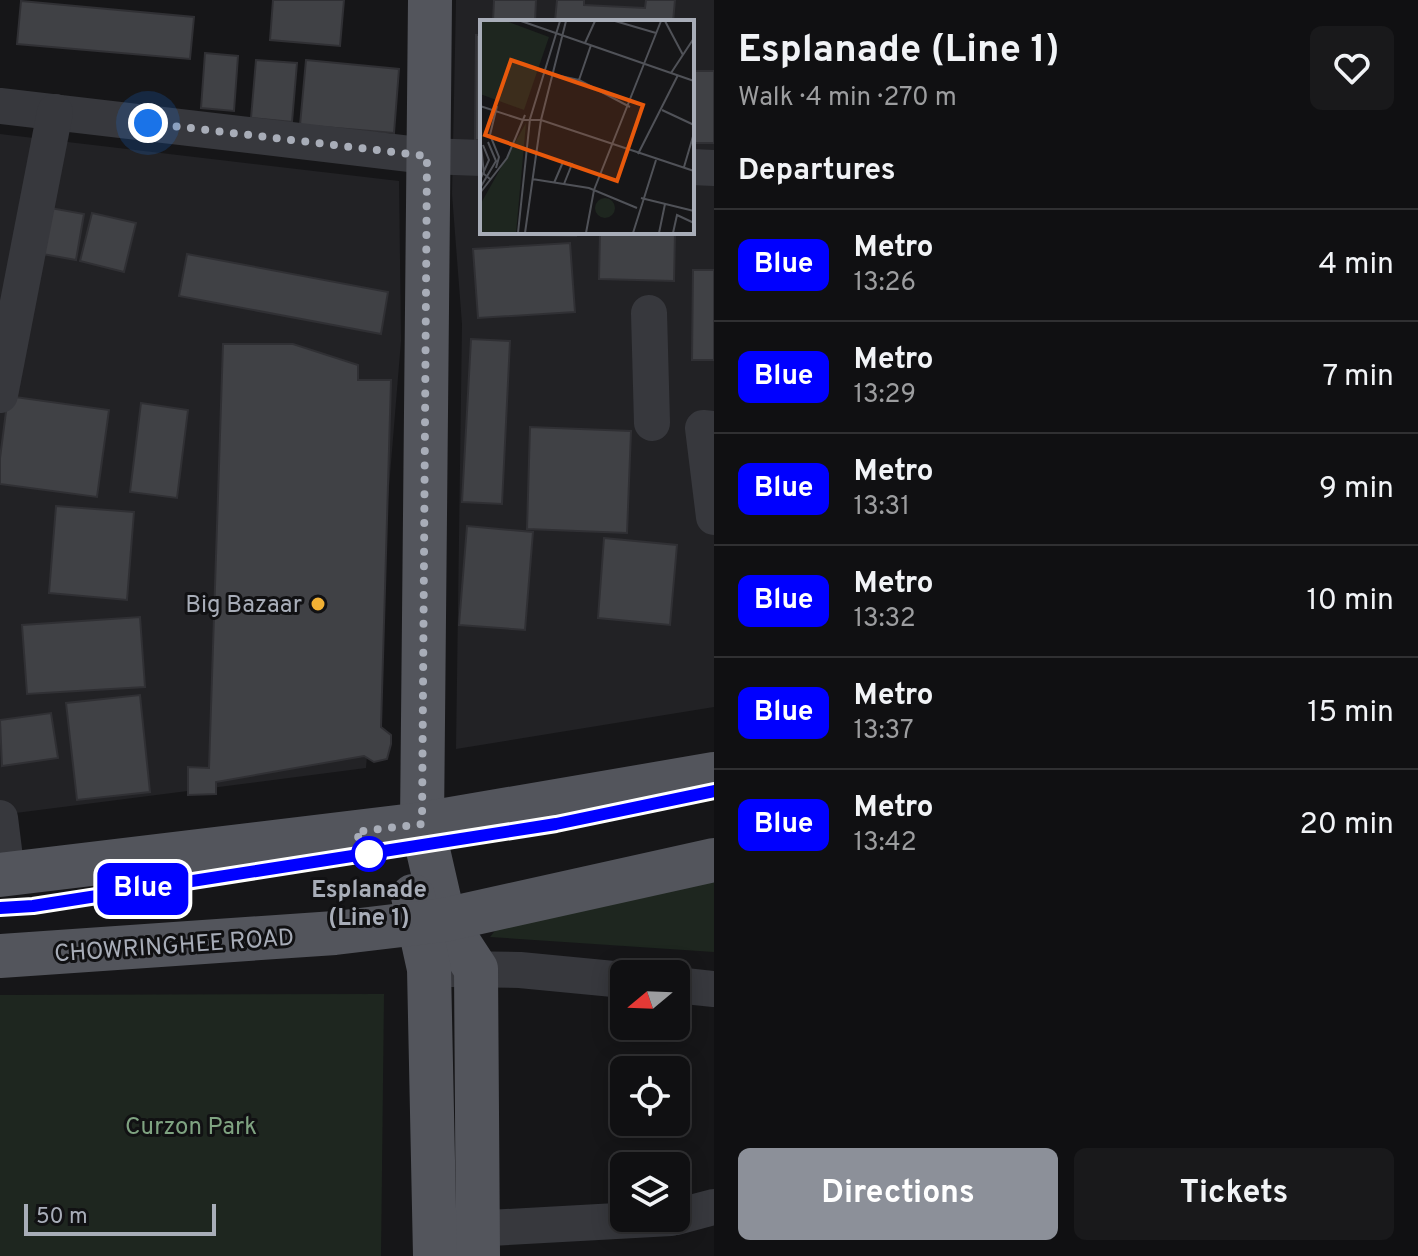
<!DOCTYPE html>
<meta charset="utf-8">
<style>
:root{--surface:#101012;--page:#19191b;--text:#f1f3f6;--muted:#9c9d9f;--line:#303032;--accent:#8c9099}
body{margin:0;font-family:Overpass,sans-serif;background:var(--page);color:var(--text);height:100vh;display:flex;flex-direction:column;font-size:30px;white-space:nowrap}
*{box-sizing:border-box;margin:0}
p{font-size:26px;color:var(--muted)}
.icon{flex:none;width:44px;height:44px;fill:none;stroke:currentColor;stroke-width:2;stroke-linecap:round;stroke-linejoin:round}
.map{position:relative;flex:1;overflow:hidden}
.sheet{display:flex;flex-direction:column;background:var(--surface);width:704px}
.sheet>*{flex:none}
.badge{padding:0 16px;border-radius:12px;font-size:28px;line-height:52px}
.needle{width:52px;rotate:251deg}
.controls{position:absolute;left:610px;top:960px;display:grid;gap:16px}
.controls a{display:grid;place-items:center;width:80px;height:80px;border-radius:12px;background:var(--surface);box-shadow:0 4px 20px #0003,0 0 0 2px var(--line);font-size:40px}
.scale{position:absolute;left:24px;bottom:20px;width:192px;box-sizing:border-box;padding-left:8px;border:4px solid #a8adb8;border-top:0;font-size:22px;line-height:28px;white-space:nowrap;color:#a8adb8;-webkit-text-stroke:6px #111113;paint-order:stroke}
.you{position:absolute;width:40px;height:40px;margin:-20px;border:6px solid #fff;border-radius:50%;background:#1a73e8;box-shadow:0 0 0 12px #1a73e833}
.map>.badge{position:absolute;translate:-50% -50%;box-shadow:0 0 0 4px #fff}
h2{padding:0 24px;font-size:30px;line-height:72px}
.round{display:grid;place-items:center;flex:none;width:84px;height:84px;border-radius:12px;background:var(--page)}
.summary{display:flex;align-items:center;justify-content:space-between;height:136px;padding:0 24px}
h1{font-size:38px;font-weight:700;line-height:60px}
.action{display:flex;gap:16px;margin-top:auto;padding:16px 24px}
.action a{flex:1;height:92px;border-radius:12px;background:var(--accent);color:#fff;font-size:32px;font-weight:700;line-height:92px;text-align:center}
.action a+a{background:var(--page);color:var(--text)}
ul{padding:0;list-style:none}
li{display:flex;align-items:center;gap:24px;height:112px;padding:0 24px;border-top:2px solid var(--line)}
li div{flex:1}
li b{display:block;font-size:30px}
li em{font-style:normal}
li .badge{min-width:88px;font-weight:700;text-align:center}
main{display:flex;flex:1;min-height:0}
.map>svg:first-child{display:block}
.built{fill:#222225;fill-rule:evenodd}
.green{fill:#1e261f}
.building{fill:#404145;stroke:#303034;stroke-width:2}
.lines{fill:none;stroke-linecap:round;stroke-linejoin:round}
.minor{stroke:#37383d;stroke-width:36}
.major{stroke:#53555c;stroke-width:44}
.line-casing{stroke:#fff;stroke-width:18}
.line{stroke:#00f;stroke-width:12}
.walk{stroke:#a8adb8;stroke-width:8;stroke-dasharray:0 14.4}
.poi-dot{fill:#f2b134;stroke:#111113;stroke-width:3}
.stop-dot{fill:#fff;stroke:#00f;stroke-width:4}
.labels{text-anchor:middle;stroke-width:6;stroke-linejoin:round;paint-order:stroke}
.poi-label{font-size:24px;fill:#a8adb8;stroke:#111113;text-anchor:end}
.stop-label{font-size:24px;font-weight:bold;fill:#a8adb8;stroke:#111113}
.street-label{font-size:24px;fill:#a8adb8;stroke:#111113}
.park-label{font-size:24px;fill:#7fa381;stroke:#111113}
.inset-road{fill:none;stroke:#505258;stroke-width:2}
.view{fill:#e8590c;fill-opacity:0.15;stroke:#e8590c;stroke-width:4}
.inset-edge{fill:none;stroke:#a8adb8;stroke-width:4}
</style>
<main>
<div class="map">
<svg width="714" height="1256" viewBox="0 0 714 1256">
<rect width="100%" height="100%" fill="#161618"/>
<g class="built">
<path d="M456,0H714V707L456,749L462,324L452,194ZM482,22H692V232H482Z"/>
<path d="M0,134L399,181L401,341L366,768L0,815Z"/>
</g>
<g class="green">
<path d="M714,850V952L490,937L531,886Z"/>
<path d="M384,994L381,1256H0V995Z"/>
</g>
<g class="building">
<path d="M273,0H344L340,46L270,40Z"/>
<path d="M494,0H536L535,22H493Z"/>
<path d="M557,0H584V5L645,8L646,0H675L673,22L555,21Z"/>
<path d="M21,1L194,17L190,59L17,44Z"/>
<path d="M476,35H482V140H475Z"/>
<path d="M205,53L238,56L234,111L201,108Z"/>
<path d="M256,60L297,63L292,122L251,118Z"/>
<path d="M306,60L399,69L394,133L300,125Z"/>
<rect x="692" y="71" width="22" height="72"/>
<path d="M45,207L84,214L76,260L37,253Z"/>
<path d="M92,213L136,223L124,272L80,261Z"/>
<path d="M487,232H576V236L487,234Z"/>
<path d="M600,232H675L674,281L599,279Z"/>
<path d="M570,243L575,312L478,318L473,249Z"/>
<path d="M187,254L388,292L381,334L179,296Z"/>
<path d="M693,270H714V360H692Z"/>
<path d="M471,339L510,341L502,504L462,502Z"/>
<path d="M223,344H293L358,365V380H391L381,727L391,735V744L387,759L374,762L364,756L216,782V794L188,795V767L209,768Z"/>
<path d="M8,396L109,410L97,497L0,484V458Z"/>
<path d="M141,403L188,410L177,498L130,492Z"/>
<path d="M530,427L631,431L627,533L527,529Z"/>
<path d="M56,506L134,512L127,600L49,593Z"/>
<path d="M467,526L533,532L525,630L459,625Z"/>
<path d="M604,538L677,545L670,625L598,618Z"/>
<path d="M140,617L145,687L27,694L22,625Z"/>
<path d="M140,695L150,792L77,800L66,703Z"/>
<path d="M51,713L58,758L2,766L0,720Z"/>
</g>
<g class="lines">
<g class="minor">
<path d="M0,106L427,156L482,158"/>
<path d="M692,167L714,168"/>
<path d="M649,313L652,423"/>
<path d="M0,395L55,112"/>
<path d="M714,429L703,428L714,517"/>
<path d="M0,818L7,874"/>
<path d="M450,969L520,970L624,980"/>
<path d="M676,985L714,989"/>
<path d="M676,1217L714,1207"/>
<path d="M453,1230L671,1218"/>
</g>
<g class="major">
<path d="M430,0L422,824L444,920L476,969L478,1256"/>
<path d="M0,875L422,824L714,774"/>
<path d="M413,896L429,969L435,1256"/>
<path d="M0,956L335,933L444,920L714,860"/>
</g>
</g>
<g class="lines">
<defs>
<path id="line" d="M0,908L33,906L556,824L714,791"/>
</defs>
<use href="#line" class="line-casing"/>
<use href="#line" class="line"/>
<path class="walk" d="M148,123L427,156L422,824L355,832L369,854"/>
</g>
<circle class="poi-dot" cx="318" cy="604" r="8"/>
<circle class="stop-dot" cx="369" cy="854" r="16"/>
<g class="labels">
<g class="poi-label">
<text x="302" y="612">Big Bazaar</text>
</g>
<g class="stop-label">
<text x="369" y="897">Esplanade<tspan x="369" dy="28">(Line 1)</tspan></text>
</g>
<g class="street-label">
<text transform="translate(174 945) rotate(-4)" y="8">CHOWRINGHEE ROAD</text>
</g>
<g class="park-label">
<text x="191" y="1134">Curzon Park</text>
</g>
</g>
<g transform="translate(480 20)">
<rect width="214" height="214" fill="#161618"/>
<path d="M0,1H26L69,17L44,90L0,74ZM46,103L36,213H0V185ZM115 188a10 10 0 1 1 20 0a10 10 0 1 1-20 0Z" fill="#1e261f"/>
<path class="inset-road" d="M41,1L214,61M135,1L176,13M185,1L203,35M105,23L115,1M191,53L214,18M71,54L99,60L150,87M99,60L111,25M0,86L43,100H61L214,151M182,90L214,105M0,116L4,154L10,159M158,134L198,55M204,147L214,113M16,148L19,137L10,115L17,86M52,159L109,168L157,188M0,160L9,140L3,125M74,163L83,142L92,144L84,164M0,168L16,141L8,122M0,173L27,138L45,95M161,178L214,191M38,213L50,99L80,1M45,213L61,100L86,1M106,213L114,170L181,1M153,213L176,140M179,213L185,184M193,213L197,195L214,203"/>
<path class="view" d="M31,40L163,85L137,161L5,115Z"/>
<rect width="214" height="214" class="inset-edge"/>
</g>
</svg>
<div class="controls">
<a><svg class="needle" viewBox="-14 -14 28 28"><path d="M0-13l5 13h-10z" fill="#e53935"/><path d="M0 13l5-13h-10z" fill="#9c9d9f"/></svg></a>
<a><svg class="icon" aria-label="locate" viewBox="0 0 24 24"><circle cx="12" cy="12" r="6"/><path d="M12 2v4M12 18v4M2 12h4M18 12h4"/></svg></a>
<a><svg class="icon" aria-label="layers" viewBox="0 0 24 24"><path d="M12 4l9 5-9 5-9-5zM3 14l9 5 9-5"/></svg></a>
</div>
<div class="scale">50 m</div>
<div class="you" style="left:148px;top:123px"></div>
<b class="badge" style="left:143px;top:889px;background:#00f;color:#fff">Blue</b>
</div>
<section class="sheet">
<div class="summary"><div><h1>Esplanade (Line 1)</h1><p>Walk · 4 min · 270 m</p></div><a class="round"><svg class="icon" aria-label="heart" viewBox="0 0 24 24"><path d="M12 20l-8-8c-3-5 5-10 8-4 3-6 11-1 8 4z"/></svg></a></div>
<h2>Departures</h2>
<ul>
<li><span class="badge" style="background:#00f;color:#fff">Blue</span><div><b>Metro</b><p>13:26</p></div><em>4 min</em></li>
<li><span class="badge" style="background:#00f;color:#fff">Blue</span><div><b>Metro</b><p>13:29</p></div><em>7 min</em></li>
<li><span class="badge" style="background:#00f;color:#fff">Blue</span><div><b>Metro</b><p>13:31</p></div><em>9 min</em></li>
<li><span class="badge" style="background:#00f;color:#fff">Blue</span><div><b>Metro</b><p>13:32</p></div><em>10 min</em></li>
<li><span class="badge" style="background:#00f;color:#fff">Blue</span><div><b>Metro</b><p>13:37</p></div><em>15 min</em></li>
<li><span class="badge" style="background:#00f;color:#fff">Blue</span><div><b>Metro</b><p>13:42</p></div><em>20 min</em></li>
</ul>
<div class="action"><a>Directions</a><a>Tickets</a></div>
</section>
</main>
